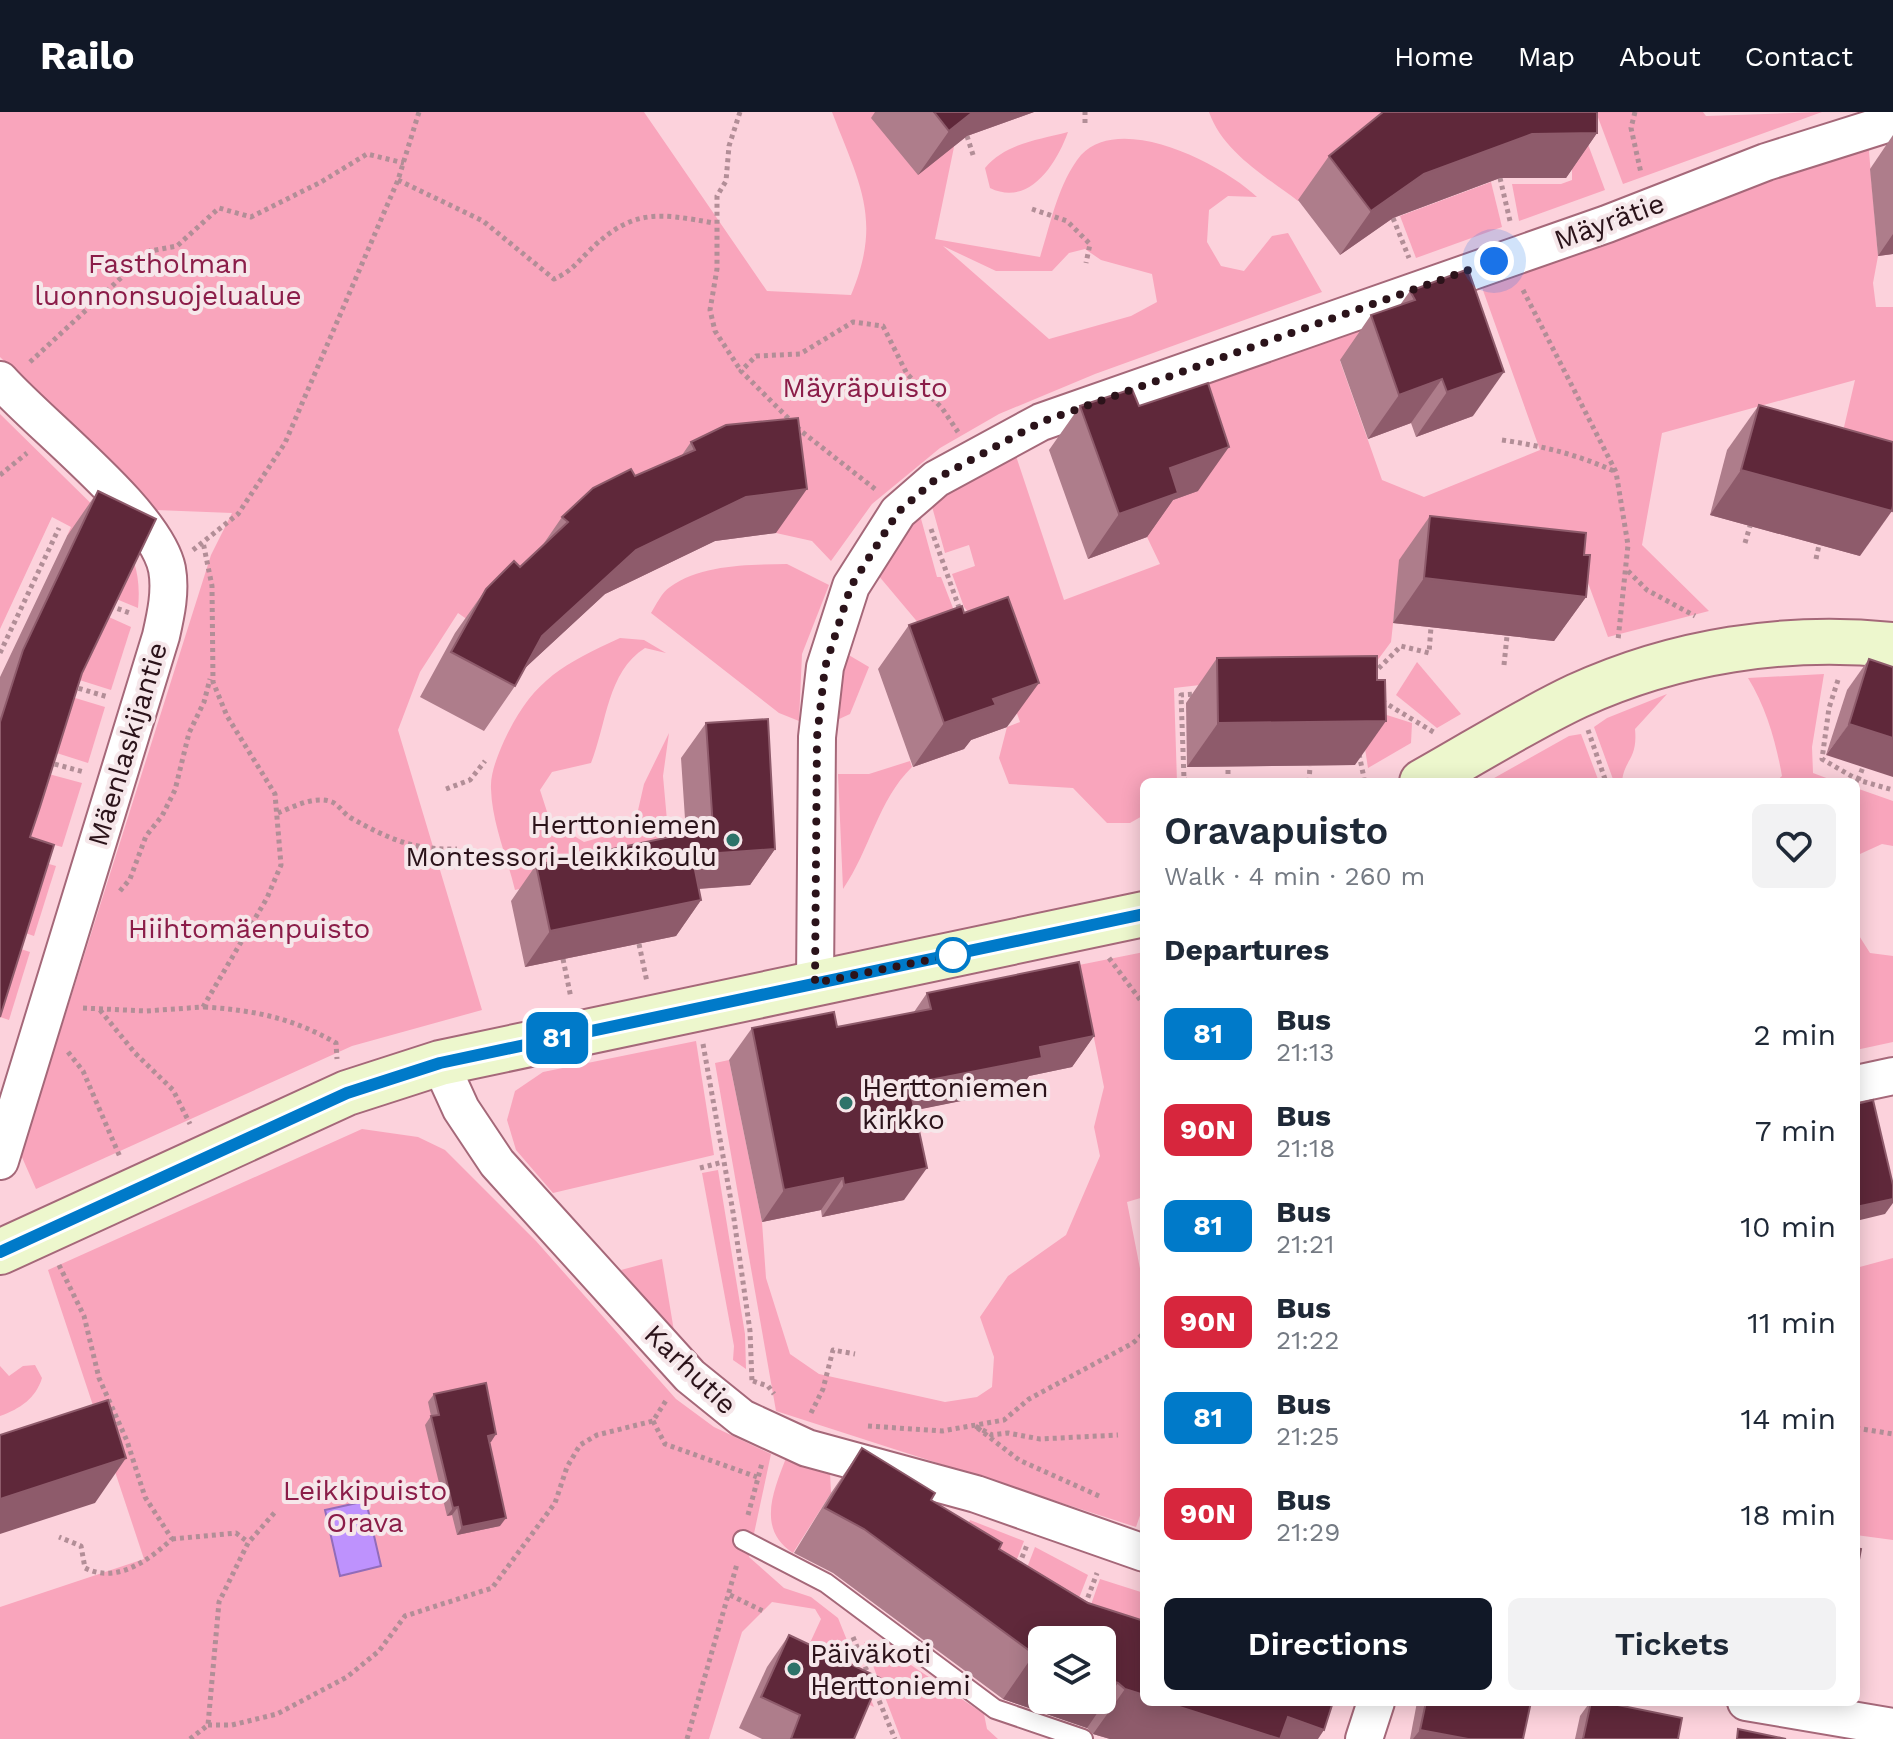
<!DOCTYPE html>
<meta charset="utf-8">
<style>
:root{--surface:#fff;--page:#f2f2f3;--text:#1f2937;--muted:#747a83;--accent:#111827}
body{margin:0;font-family:"Work Sans",sans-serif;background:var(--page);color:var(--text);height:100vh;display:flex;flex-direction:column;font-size:30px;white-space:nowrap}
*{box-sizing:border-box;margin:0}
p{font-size:26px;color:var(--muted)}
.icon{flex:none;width:44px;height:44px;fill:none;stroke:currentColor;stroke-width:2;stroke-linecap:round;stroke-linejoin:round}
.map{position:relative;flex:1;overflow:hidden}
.details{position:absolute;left:1140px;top:666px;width:720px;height:928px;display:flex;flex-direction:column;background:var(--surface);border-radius:12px;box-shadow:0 4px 20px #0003}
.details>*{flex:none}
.badge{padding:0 16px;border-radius:12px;font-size:28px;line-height:52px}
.fabs{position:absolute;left:1028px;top:1514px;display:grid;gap:16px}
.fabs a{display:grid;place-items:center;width:88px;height:88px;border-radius:12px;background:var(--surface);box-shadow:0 4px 20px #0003;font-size:40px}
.you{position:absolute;width:40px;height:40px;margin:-20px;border:6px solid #fff;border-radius:50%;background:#1a73e8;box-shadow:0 0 0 12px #1a73e833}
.map>.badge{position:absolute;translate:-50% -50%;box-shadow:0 0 0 4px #fff}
h2{padding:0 24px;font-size:30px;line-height:72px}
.round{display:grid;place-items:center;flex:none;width:84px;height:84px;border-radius:12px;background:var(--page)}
.headline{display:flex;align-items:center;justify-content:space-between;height:136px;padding:0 24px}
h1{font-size:38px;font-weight:600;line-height:60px}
.primary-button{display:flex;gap:16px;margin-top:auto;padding:16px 24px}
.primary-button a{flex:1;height:92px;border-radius:12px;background:var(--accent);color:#fff;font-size:32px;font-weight:600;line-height:92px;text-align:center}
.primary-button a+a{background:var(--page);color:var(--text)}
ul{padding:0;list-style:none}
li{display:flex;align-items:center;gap:24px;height:96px;padding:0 24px}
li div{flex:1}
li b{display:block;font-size:30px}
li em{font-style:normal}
li .badge{min-width:88px;font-weight:700;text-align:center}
header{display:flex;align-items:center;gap:48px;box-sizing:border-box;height:112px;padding:0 40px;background:var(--accent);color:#fff}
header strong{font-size:38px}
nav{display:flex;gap:44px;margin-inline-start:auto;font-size:28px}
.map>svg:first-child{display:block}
.green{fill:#f9a5bc;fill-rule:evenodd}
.water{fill:#be92fd;stroke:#926cb9;stroke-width:2}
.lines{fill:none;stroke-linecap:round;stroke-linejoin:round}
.lane-casing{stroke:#a56879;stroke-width:22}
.street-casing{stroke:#a56879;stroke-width:40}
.secondary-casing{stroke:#a56879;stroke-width:48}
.path{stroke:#b28e97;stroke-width:5;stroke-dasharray:4 4;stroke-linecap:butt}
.lane{stroke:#fff;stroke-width:18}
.street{stroke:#fff;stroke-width:36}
.secondary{stroke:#edf7cd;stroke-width:44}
.wall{fill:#ae7d8b}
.shaded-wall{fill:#8e5b6b}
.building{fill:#5f283a;stroke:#8e5b6b;stroke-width:2}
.line-casing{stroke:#fff;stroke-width:18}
.line{stroke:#007ac9;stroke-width:12}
.walk{stroke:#2b131a;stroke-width:8;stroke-dasharray:0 14.4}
.poi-dot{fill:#2d7369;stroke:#f6e7ea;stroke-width:3}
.stop-dot{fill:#fff;stroke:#007ac9;stroke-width:4}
.labels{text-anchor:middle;stroke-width:8;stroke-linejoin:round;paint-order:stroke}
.street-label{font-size:28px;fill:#2b131a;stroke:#f6e7ea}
.park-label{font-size:28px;fill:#8b1d49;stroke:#f6e7ea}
.poi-label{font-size:28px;fill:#2b131a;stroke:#f6e7ea;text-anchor:start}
</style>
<header>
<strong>Railo</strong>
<nav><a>Home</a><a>Map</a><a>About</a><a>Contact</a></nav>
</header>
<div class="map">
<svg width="1893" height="1627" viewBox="0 0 1893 1627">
<rect width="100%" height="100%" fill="#fcd2dc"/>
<g class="green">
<path d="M0,0H644L767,179L851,183C883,107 859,71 832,0H878L954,35L935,127L1040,145C1051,111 1058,71 1081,43C1122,0 1223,53 1257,85L1228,84L1209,98L1207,130L1221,154L1244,159L1272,124L1288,121L1322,180L1095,262L999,302L940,336L872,392L831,449L812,429L776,421L767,351L468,508L458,501L420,560L398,618L482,898L352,934L36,1077L21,1043L211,443L232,401L156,398L0,245ZM943,134L996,159H1052L1069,141L1085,137L1101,148L1152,162L1157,190L1131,204L1049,227Z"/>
<path d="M1209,0H1455L1354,43L1298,89C1265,64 1223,40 1209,0Z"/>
<path d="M1572,0H1576L1605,78L1519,109L1512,72H1561L1572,68Z"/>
<path d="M1596,0H1703L1706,4L1822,0L1623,72Z"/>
<path d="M1068,20C1056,53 1029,95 990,76L985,56C1006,31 1038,28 1068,20Z"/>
<path d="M1868,28L1878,144L1873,171L1876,195H1893V393L1877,376L1728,336L1749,328H1841L1855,268L1662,321L1642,433L1709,499L1608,525L1584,460L1400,448L1391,530L1374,553L1174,576L1177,670H1144V703L1130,711H1107L1073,676L1009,672L999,646L1007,615L1020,610L990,526L964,495L952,462L975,454L969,433L945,441L931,391L1014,338L1064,488L1160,452L1147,425L1111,299L1370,206L1384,232L1340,249L1382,368L1424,385L1540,338L1479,167Z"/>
<path d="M1491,70L1502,115L1416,146L1400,104Z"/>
<path d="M0,302L118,418C135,444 141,465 138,496L109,484L124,451L67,424L71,415L52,405L0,517Z"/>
<path d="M920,403L937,465H941L953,496L977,530L920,513L878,463Z"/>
<path d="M787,452L829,473L802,542L799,609L779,601L651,501C656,493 662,480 670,475C702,452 749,453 787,452Z"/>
<path d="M100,501L131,515L111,578L70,565Z"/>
<path d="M620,526L644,528L666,541L645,536C607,560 607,611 591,651L552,660L540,678L550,709L584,730L634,716L644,672L669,621L663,664L670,742L515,778C507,745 492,711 491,677C490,661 498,643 504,629C532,569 561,553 620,526Z"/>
<path d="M847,542L869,555L850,602L837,608L838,578Z"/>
<path d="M1417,550L1461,602L1437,616L1396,583Z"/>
<path d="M1824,562L1812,635L1813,661L1837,670H1775L1782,664C1776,630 1766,595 1748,566Z"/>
<path d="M62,582L105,595L88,651L41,636Z"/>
<path d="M1667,582L1635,617C1638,648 1624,647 1622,670H1614L1594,615L1607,606Z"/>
<path d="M1371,598L1412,611L1411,631L1368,656L1363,624Z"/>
<path d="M1581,622L1599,670H1487L1569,624Z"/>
<path d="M910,649L912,655C878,688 870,738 843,777L838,662H869Z"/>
<path d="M34,658L82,671L62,735L14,722Z"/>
<path d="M1856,676L1893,689V734L1882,732L1860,742L1856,751Z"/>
<path d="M8,740L56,754L34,824L11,816Z"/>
<path d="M1856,819L1870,841L1893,844V930L1856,938Z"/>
<path d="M6,832L30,840L9,908L0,905V851Z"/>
<path d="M1144,840V1085L1127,1090L1144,1177V1392L1136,1415L776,1299L715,951L729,948L762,1110L766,1166L790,1242L819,1262L945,1290L977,1285L992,1275L994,1245L980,1205L1008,1164L1066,1123L1100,1044L1094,1015L1104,975L1079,853Z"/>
<path d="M696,929L714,1043L553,1081L516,1038L507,1008L515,979L543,960Z"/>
<path d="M362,1017L418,1025L445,1038L536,1129L676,1287L714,1315L771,1342L749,1445L784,1476L811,1485L838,1506L874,1595L797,1559L821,1507L815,1497L772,1490L742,1520L709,1627H0V1495L144,1447L48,1158Z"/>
<path d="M718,1058L745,1222L746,1257L733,1248L734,1234L702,1061Z"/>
<path d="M1893,1146V1428L1856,1423V1156Z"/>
<path d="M662,1147L674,1219L621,1158Z"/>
<path d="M35,1253L42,1266C36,1286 20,1297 0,1304V1254L9,1264L23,1254Z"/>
<path d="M786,1346L830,1360L831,1381L793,1441C756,1417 774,1378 786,1346Z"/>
<path d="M970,1408L1024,1429L1005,1478L953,1442Z"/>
<path d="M1035,1435L1088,1463L1070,1509L1015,1487Z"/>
<path d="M1100,1467L1144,1481V1539L1080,1524Z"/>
<path d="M864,1530L884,1535L984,1602L987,1617L998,1627H901Z"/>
</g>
<path class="water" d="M366,1389L381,1454L340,1464L325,1398Z"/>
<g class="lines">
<defs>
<path id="lane" d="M743,1428L826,1471L995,1597L1083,1627"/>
<g id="street">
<path d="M0,268C41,314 156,402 167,457C171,479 166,502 161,524L0,1049"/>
<path d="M815,871L817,625L825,555L851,474L898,400L936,367L1041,310L1607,112L1766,50L1893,10"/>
<path d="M440,951L461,997L497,1051L690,1264L742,1306L807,1336L976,1382L1144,1441"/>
<path d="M1856,972L1893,964"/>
<path d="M1746,1590L1893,1615"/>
<path d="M1364,1627L1376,1590"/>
</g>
<g id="secondary">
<path d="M1422,670C1474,641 1524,609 1577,584C1676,539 1785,522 1893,533"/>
<path d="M0,1140L347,981L440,951L1144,802"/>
</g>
</defs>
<use href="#lane" class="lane-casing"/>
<use href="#street" class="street-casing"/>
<use href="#secondary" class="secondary-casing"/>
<g class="path">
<path d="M740,0L729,34L726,69L717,84V157L710,198L715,219L741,259"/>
<path d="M1635,0L1631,16L1641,61"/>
<path d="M1085,11V0"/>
<path d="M967,24L974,46"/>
<path d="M1500,66L1510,109"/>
<path d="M398,68L483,109L554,167C570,160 576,152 588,140C632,96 658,101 714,111"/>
<path d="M1032,97L1067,109L1090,132L1086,151"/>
<path d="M1393,106L1409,146"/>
<path d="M1523,178L1616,360L1628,433L1618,528"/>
<path d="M30,250L150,139L177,134L219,96L251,105L321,70L367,42L404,51"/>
<path d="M1502,328C1543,334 1579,343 1616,360"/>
<path d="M0,363L27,341"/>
<path d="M875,377L801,319L741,259L756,244L800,242L853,210L883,214L907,262L942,296L958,320"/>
<path d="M931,417L961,501"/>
<path d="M1745,431L1750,414"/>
<path d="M193,438L238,402L285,331L398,68L419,0"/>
<path d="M1816,447L1819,433"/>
<path d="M1628,459L1647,478L1695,504"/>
<path d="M110,494L130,501"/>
<path d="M0,541L59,416"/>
<path d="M1504,553L1507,524"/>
<path d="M1373,562L1401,534L1429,541L1431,515"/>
<path d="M1838,568L1829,596L1822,647L1858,668L1893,678"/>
<path d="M71,574L108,585"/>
<path d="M1382,589L1435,621"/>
<path d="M1588,618L1606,670"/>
<path d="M1359,642L1364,666"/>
<path d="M47,650L84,660"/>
<path d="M1858,668L1863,655"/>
<path d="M1188,670L1184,667L1181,583L1196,582"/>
<path d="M1228,670V655"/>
<path d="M1309,670L1310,654"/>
<path d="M446,677L470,668L485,649"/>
<path d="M278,701C293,695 315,683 332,690C339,693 344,702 351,706C389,727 413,738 457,737"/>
<path d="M120,779L130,767L146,724L162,704L175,678L189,621L204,590L210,567"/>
<path d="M639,832L647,870"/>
<path d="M1109,846L1144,893"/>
<path d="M563,847L571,886"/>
<path d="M204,895C253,898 293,906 336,931L337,947"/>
<path d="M83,896L146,899L203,895L267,786L281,753L275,682L227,604L213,570L212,474L203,430"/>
<path d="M100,898L135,941L173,978L190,1012"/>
<path d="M703,932L733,1100L750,1219L752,1270"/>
<path d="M68,940L83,959L120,1045"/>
<path d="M700,1056L723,1050"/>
<path d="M1144,1149V1153"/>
<path d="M59,1153L84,1204L99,1266L127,1329L145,1385L172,1427C149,1448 117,1472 85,1456L81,1434L59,1425"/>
<path d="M753,1269L768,1274L774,1282"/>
<path d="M811,1301L823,1277L833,1238L855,1242"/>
<path d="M653,1309L665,1332L757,1365"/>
<path d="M868,1314L942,1319L1004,1308L1029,1287L1133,1231L1144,1221"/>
<path d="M1856,1316L1893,1322"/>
<path d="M1099,1384L1019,1348L975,1314L992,1323L1008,1321L1040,1327L1118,1323"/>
<path d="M748,1403L762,1351"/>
<path d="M172,1427L236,1421L248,1430"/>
<path d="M1019,1453L1027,1433"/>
<path d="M730,1483L763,1499"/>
<path d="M1085,1493L1097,1461"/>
<path d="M853,1525L869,1564"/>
<path d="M873,1574L895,1627"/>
<path d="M208,1613H232L277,1602L347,1565L379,1539L405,1504L492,1476L555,1391L567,1355L580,1333L597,1323L653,1309L667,1287"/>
<path d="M190,1627L208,1613L219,1490L248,1431L276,1399"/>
<path d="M687,1627L737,1452"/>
</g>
<use href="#lane" class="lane"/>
<use href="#street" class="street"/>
<use href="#secondary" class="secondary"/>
</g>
<g class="wall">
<path d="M875,0H1034L967,24L918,63L871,6Z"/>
<path d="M1597,21L1566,66H1500L1393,106L1340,143L1298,88L1329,44Z"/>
<path d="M1893,23V142L1878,144L1870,57Z"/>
<path d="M1468,157L1473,304L1416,325L1411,311L1368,327L1340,248L1371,203L1400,193L1410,179Z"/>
<path d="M1759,293L1860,444L1710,403L1727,338Z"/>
<path d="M1080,294H1139L1198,379L1173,388L1147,425L1088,447L1049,338Z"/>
<path d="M691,330L776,421L715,429L605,482L525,556L515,574L484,619L420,585L455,521L486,477L520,455L542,434L562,405L635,364L682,343Z"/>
<path d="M98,379L82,561L30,725L0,905V565L67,424Z"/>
<path d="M1430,404L1584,443L1586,485L1554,529L1393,511L1399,448Z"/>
<path d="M964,501L1007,615L971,628L964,637L913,655L878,557L909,513Z"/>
<path d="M1217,546L1355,653L1187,655L1186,591Z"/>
<path d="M1869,547L1893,555L1826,643L1847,578Z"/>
<path d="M706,611L775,737L750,773L699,777L701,788L676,824L525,855L511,789L536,753L686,722L681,646Z"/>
<path d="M927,881L1094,924L1072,955L1029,964L1020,977L915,998L904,1088L822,1105L821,1098L762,1110L729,948L752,916L837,915L914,900Z"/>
<path d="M434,1282L496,1322L490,1330L500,1414L457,1423L452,1403L447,1404L425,1313L431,1304L428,1290Z"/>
<path d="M862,1336L931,1388L999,1437L1318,1627H1110L1093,1622L1087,1616L1003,1587L833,1461L794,1441L831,1381Z"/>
<path d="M789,1523L854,1627H762L739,1616L767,1555Z"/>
<path d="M1417,1590H1531L1523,1627H1410Z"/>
<path d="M1590,1590H1603L1678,1627H1575L1580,1604Z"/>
</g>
<g class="shaded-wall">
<path d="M973,0H1034L967,24L918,63L949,19Z"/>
<path d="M1597,21L1566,66H1500L1393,106L1340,143L1371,99L1424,62L1532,22Z"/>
<path d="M1893,122V142L1878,144Z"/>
<path d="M1504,260L1473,304L1416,325L1447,280Z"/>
<path d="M1442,267L1411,311L1368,327L1399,283Z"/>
<path d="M1229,335L1198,379L1173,388L1147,425L1088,447L1119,402L1170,356Z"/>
<path d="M1741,358L1892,399L1860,444L1710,403Z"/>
<path d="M807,377L776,421L715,429L605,482L511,569L542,524L636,438L746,385Z"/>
<path d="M1424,466L1586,485L1554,529L1393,511Z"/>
<path d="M1039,571L1007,615L971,628L964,637L913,655L944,611L993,587Z"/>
<path d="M1386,609L1355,653L1187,655L1218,611Z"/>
<path d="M1849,612L1893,626V665L1826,643Z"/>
<path d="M775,737L750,773L667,779L692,743Z"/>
<path d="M701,788L676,824L525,855L550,819Z"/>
<path d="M1094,924L1072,955L1029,964L1020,977L887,1004L909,972L1040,935Z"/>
<path d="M927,1056L904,1088L822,1105L844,1073Z"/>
<path d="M843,1066L821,1098L762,1110L784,1078Z"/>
<path d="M1893,1087V1091L1885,1102L1856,1109V1095Z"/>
<path d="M496,1322L491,1330L482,1332L488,1324Z"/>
<path d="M126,1346L95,1391L0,1422V1387Z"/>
<path d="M458,1395L452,1403L447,1404L453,1396Z"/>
<path d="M506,1406L500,1414L457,1423L462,1415Z"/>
<path d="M1034,1542L1042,1545V1588H1102V1566L1118,1571L1087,1616L1003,1587Z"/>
<path d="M1125,1577L1144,1583V1590H1164L1288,1605L1324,1618L1318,1627H1110L1093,1622Z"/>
<path d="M1420,1618L1468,1627H1413Z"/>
</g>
<g class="building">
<path d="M934,0H973L949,19Z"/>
<path d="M1383,0H1597V21L1532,22L1424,62L1371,99L1329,44Z"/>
<path d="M1468,157L1504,260L1447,280L1442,267L1399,283L1371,203L1415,188L1410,179Z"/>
<path d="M1208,271L1229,335L1170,356L1178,381L1119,402L1080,294L1132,277L1139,294Z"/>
<path d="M1759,293L1893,330V394L1892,399L1741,358Z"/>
<path d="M798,306L807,377L746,385L636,438L542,524L515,574L451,540L486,477L514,449L520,455L568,410L562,405L593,376L631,357L635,364L695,338L691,330L726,313Z"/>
<path d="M98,379L156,407L82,561L40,695L30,725L54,733L0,905V610L23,538Z"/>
<path d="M1430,404L1586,421L1584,443H1590L1586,485L1424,466Z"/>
<path d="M1008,485L1039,571L993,587L996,593L944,611L909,513L962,494L964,501Z"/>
<path d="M1377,544V568H1385L1386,609L1218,611L1217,546Z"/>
<path d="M1869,547L1893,555V626L1849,612Z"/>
<path d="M768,607L775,737L692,743L701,788L550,819L536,753L713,716L706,611Z"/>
<path d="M1079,850L1094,924L1040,935L1042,946L909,972L927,1056L844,1073L843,1066L784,1078L752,916L834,900L837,915L931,897L927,881Z"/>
<path d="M1873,988L1893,1073V1087L1856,1095V992Z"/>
<path d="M486,1271L496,1322L488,1324L506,1406L462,1415L458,1395L453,1396L431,1304L439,1303L434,1282Z"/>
<path d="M108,1288L126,1346L0,1387V1323Z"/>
<path d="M862,1336L935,1381L931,1388L1002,1431L999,1437L1088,1491L1144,1509V1583L1125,1577L1118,1571L1102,1566V1528H1042V1545L1034,1542L864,1417L825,1396Z"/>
<path d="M1856,1436L1861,1437L1856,1464Z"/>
<path d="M789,1523L880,1566L854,1627H791L800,1603L761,1585Z"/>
<path d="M1164,1590H1333L1324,1618L1288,1605L1280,1627Z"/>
<path d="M1426,1590H1531L1523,1627H1468L1420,1618Z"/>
<path d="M1591,1590H1603L1682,1606L1678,1627H1583Z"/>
<path d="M1738,1617L1786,1627H1737Z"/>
</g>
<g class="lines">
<defs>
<path id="line" d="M0,1140L347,981L440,951L1144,802"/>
</defs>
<use href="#line" class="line-casing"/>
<use href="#line" class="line"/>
<path class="walk" d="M953,843L815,871L817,625L825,555L851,474L898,400L936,367L1041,310L1494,149"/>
</g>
<g class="poi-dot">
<circle cx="733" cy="728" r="8"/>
<circle cx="846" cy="991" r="8"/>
<circle cx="794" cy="1557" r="8"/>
</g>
<circle class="stop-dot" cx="953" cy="843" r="16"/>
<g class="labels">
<g class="street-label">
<text transform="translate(1609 109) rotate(-20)" y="10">Mäyrätie</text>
<text transform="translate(127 632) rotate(-73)" y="10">Mäenlaskijantie</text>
<text transform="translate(691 1257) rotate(44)" y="10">Karhutie</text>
</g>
<g class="park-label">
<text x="168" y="161">Fastholman<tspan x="168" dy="32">luonnonsuojelualue</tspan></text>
<text x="865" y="285">Mäyräpuisto</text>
<text x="249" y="826">Hiihtomäenpuisto</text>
<text x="365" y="1388">Leikkipuisto<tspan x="365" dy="32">Orava</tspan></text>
</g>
<g class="poi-label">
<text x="717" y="722" text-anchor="end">Herttoniemen<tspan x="717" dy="32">Montessori-leikkikoulu</tspan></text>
<text x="862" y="985">Herttoniemen<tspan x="862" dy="32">kirkko</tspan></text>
<text x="810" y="1551">Päiväkoti<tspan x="810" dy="32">Herttoniemi</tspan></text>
</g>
</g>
</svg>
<div class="fabs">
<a><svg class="icon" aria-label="layers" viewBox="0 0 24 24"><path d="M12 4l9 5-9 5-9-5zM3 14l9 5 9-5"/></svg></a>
</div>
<div class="you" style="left:1494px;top:149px"></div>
<b class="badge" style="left:557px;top:926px;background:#007ac9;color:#fff">81</b>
<section class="details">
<div class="headline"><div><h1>Oravapuisto</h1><p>Walk · 4 min · 260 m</p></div><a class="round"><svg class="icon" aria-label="heart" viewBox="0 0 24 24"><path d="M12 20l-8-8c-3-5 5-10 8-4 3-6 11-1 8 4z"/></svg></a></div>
<h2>Departures</h2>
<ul>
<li><span class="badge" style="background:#007ac9;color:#fff">81</span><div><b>Bus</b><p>21:13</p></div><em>2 min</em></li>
<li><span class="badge" style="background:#d7263d;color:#fff">90N</span><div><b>Bus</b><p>21:18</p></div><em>7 min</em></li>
<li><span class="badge" style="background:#007ac9;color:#fff">81</span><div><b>Bus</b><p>21:21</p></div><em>10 min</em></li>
<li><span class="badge" style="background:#d7263d;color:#fff">90N</span><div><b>Bus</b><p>21:22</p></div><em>11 min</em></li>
<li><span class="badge" style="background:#007ac9;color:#fff">81</span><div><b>Bus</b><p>21:25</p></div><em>14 min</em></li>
<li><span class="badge" style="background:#d7263d;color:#fff">90N</span><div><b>Bus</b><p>21:29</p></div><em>18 min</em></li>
</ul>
<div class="primary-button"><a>Directions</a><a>Tickets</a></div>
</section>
</div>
